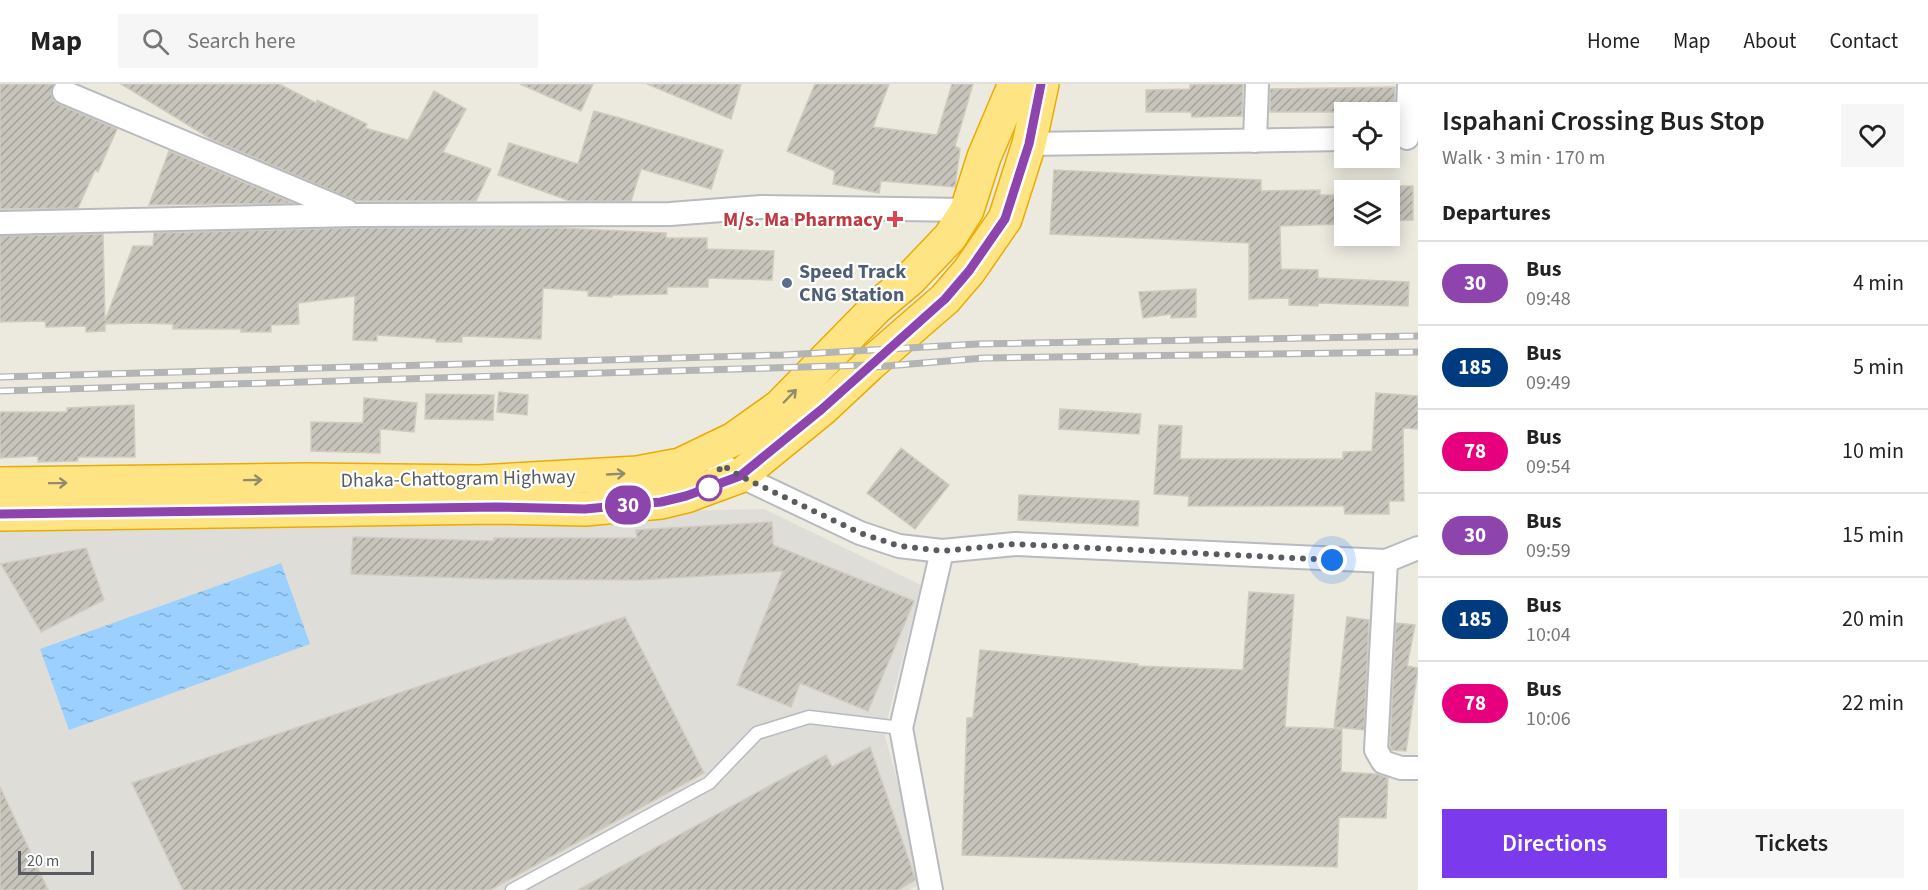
<!DOCTYPE html>
<meta charset="utf-8">
<style>
:root{--surface:#fff;--page:#f6f6f6;--text:#222;--muted:#767676;--line:#e0e0e0;--accent:#7c3aed}
body{margin:0;font-family:"Source Sans 3",sans-serif;background:var(--page);color:var(--text);height:100vh;display:flex;flex-direction:column;font-size:22px;white-space:nowrap}
*{box-sizing:border-box;margin:0}
p{font-size:20px;color:var(--muted)}
.icon{flex:none;width:33px;height:33px;fill:none;stroke:currentColor;stroke-width:2;stroke-linecap:round;stroke-linejoin:round}
.map{position:relative;flex:1;overflow:hidden}
.details{display:flex;flex-direction:column;background:var(--surface);width:510px}
.details>*{flex:none}
.badge{padding:0 12px;border-radius:20px;font-size:21px;line-height:39px}
.buttons{position:absolute;left:1334px;top:18px;display:grid;gap:12px}
.buttons a{display:grid;place-items:center;width:66px;height:66px;border-radius:0px;background:var(--surface);box-shadow:0 3px 15px #0003;font-size:30px}
.scale{position:absolute;left:18px;bottom:15px;width:76px;box-sizing:border-box;padding-left:6px;border:3px solid #585c61;border-top:0;font-size:16px;line-height:21px;white-space:nowrap;color:#585c61;-webkit-text-stroke:4px #fff;paint-order:stroke}
.you{position:absolute;width:30px;height:30px;margin:-15px;border:4px solid #fff;border-radius:50%;background:#1a73e8;box-shadow:0 0 0 9px #1a73e833}
.map>.badge{position:absolute;translate:-50% -50%;box-shadow:0 0 0 3px #fff}
h2{padding:0 24px;font-size:22px;line-height:54px}
.round{display:grid;place-items:center;flex:none;width:63px;height:63px;border-radius:0px;background:var(--page)}
.overview{display:flex;align-items:center;justify-content:space-between;height:102px;padding:0 24px}
h1{font-size:28px;font-weight:600;line-height:45px}
.primary-button{display:flex;gap:12px;margin-top:auto;padding:12px 24px}
.primary-button a{flex:1;height:69px;border-radius:0px;background:var(--accent);color:#fff;font-size:24px;font-weight:600;line-height:69px;text-align:center}
.primary-button a+a{background:var(--page);color:var(--text)}
ul{padding:0;list-style:none}
li{display:flex;align-items:center;gap:18px;height:84px;padding:0 24px;border-top:2px solid var(--line)}
li div{flex:1}
li b{display:block;font-size:22px}
li em{font-style:normal}
li .badge{min-width:66px;font-weight:700;text-align:center}
header{display:flex;align-items:center;gap:36px;box-sizing:border-box;height:84px;padding:0 30px;background:var(--surface);border-bottom:2px solid var(--line)}
header strong{font-size:28px}
nav{display:flex;gap:33px;margin-inline-start:auto;font-size:21px}
.search{width:420px;height:54px;background:var(--page);display:flex;align-items:center;gap:15px;box-sizing:border-box;padding:0 21px;border-radius:0px;color:var(--muted);font-size:22px}
main{display:flex;flex:1;min-height:0}
.map>svg:first-child{display:block}
.industrial{fill:#dfddd7}
.water{fill:url(#water-ripples)}
.building{fill:url(#building-hatch);stroke:#d1cbbd;stroke-width:1.5}
.lines{fill:none;stroke-linecap:round;stroke-linejoin:round}
.lane-casing{stroke:#b7babf;stroke-width:15}
.street-casing{stroke:#b7babf;stroke-width:26}
.highway-casing{stroke:#ebab00;stroke-width:36}
.lane{stroke:#fff;stroke-width:12}
.street{stroke:#fff;stroke-width:22}
.highway{stroke:#ffe483;stroke-width:33}
.rail-casing{stroke:#b3b4b4;stroke-width:7}
.rail{stroke:#fff;stroke-width:4.5;stroke-dasharray:14;stroke-linecap:butt}
.oneway{stroke:#928c6d}
.line-casing{stroke:#fff;stroke-width:14}
.line{stroke:#8e44ad;stroke-width:9}
.walk{stroke:#585c61;stroke-width:6;stroke-dasharray:0 10.8}
.health-dot{fill:#e0444e;stroke:#fff;stroke-width:2}
.service-dot{fill:#5c6f8a;stroke:#fff;stroke-width:2}
.stop-dot{fill:#fff;stroke:#8e44ad;stroke-width:3}
.labels{text-anchor:middle;stroke-width:4.5;stroke-linejoin:round;paint-order:stroke}
.health-label{font-size:20px;font-weight:bold;fill:#be3a42;stroke:#fff;text-anchor:end}
.service-label{font-size:20px;font-weight:bold;fill:#4e5e75;stroke:#fff;text-anchor:start}
.street-label{font-size:20px;fill:#585c61;stroke:#fff}
</style>
<header>
<strong>Map</strong>
<div class="search"><svg class="icon" aria-label="search" viewBox="0 0 24 24"><circle cx="10" cy="10" r="6"/><path d="M15 15l6 6"/></svg>Search here</div>
<nav><a>Home</a><a>Map</a><a>About</a><a>Contact</a></nav>
</header>
<main>
<div class="map">
<svg width="1418" height="806" viewBox="0 0 1418 806">
<defs>
<pattern id="water-ripples" width="26" height="14" patternUnits="userSpaceOnUse" patternTransform="scale(1.5)"><rect width="26" height="14" fill="#9cd0ff"/><path d="M2 4q2-2 4 0t4 0M15 11q2-2 4 0t4 0" fill="none" stroke="#82acd2"/></pattern>
<pattern id="building-hatch" width="6" height="6" patternUnits="userSpaceOnUse" patternTransform="scale(1.5)"><rect width="6" height="6" fill="#c7c4bc"/><path d="M-1 1l2-2M0 6l6-6M5 7l2-2" fill="none" stroke="#a4a29c"/></pattern>
</defs>
<rect width="100%" height="100%" fill="#eceadf"/>
<path class="industrial" d="M764,425L921,501L884,648L924,798L909,806H0V441Z"/>
<path class="water" d="M281,479L310,560L69,646L40,565Z"/>
<g class="building">
<path d="M0,0H54L51,10L54,17L58,20L117,45L98,88L95,86L78,124L0,125Z"/>
<path d="M121,0H279L316,19L317,16L367,40L365,44L408,56L434,7L466,25L443,68L491,85L476,117H356L211,55Z"/>
<path d="M520,0H593L581,27Z"/>
<path d="M647,0H741L731,35Z"/>
<path d="M815,0H889L873,43L937,51L952,0H973L955,62L960,65L955,103L881,97L879,109L833,100L835,87L787,67Z"/>
<path d="M1232,0H1243L1242,32L1192,33L1191,28H1146V6L1190,5V1Z"/>
<path d="M1395,3L1394,28H1270V5Z"/>
<path d="M594,27L620,34L723,66L711,105L641,85L631,117H570L498,91L509,59L578,80Z"/>
<path d="M169,67L293,119L149,121Z"/>
<path d="M1054,86L1261,96V107L1320,106V111H1344V140L1280,142L1281,185L1318,186V194L1409,198L1408,222L1318,219V222L1289,221V214L1249,215V159L1050,150Z"/>
<path d="M1389,102H1413V136L1389,137Z"/>
<path d="M355,144H560L666,149V154H707V165L774,167L772,196L708,194V203H667V210L612,211V213L588,212V207L543,204L541,255L462,252V258H436V255L377,251V257L353,256L355,212L298,219L299,240L271,241V248H241V245H173V240L141,239L105,240V247L86,248V242L46,243L45,237L0,238V152L103,150L105,237L133,162H153L154,149Z"/>
<path d="M1196,205V233L1171,234V230L1143,234L1139,208Z"/>
<path d="M499,308L528,311L527,331L497,328Z"/>
<path d="M1376,309L1418,312V345L1403,344L1404,417H1389V430H1345L1344,422H1188L1189,412L1154,410L1159,341L1182,342L1180,375H1343V368L1372,367Z"/>
<path d="M426,310L494,311L493,336L425,335Z"/>
<path d="M364,314L417,319L414,348L380,345V369L311,367V338L363,339Z"/>
<path d="M134,321L135,373H78V377L38,378V372L0,374V328H67V324Z"/>
<path d="M1060,325L1141,330L1139,350L1059,345Z"/>
<path d="M901,364L949,401L915,445L867,409Z"/>
<path d="M1019,411L1139,417L1138,442L1018,436Z"/>
<path d="M772,438L773,461L914,517L868,627L800,599L791,623L737,601L783,487L639,496L495,495L351,490L353,453L494,457V454H637L636,446Z"/>
<path d="M86,464L104,516L41,548L1,480Z"/>
<path d="M1249,508L1294,511L1285,643L1342,645L1341,688L1377,690L1388,694L1386,734L1339,733L1337,783L962,771L967,634H973L980,566L1138,580V582L1243,586Z"/>
<path d="M625,533L704,689L490,806H183L132,699Z"/>
<path d="M1347,533L1369,536L1364,646L1334,643Z"/>
<path d="M1396,539L1415,541L1407,582L1418,584L1406,667L1391,666L1390,663Z"/>
<path d="M870,663L915,794V796L898,806H578L826,671L832,683Z"/>
<path d="M0,703L48,806H0Z"/>
</g>
<g class="lines">
<defs>
<path id="lane" d="M512,806L709,699L757,649L809,633L901,644"/>
<g id="street">
<path d="M64,8L347,127"/>
<path d="M1407,54L1409,0"/>
<path d="M1255,57L1257,0"/>
<path d="M1029,60L1344,55"/>
<path d="M0,139L355,131L670,130L761,123L967,126"/>
<path d="M704,370L740,392L860,449L899,462L942,467L1015,460L1386,477L1418,464"/>
<path d="M1386,477L1376,666L1383,678L1401,684H1418"/>
<path d="M931,806L901,644L942,467"/>
</g>
<g id="highway">
<path d="M0,400L308,396L479,398L637,389L680,381L734,355L779,323L877,223L909,196L950,153L967,126L984,73L1015,0"/>
<path d="M0,430L496,423L585,425L661,418L686,412L740,392L822,325L869,281L945,215L969,187L1005,135L1029,60L1042,0"/>
</g>
</defs>
<use href="#lane" class="lane-casing"/>
<use href="#street" class="street-casing"/>
<use href="#highway" class="highway-casing"/>
<use href="#lane" class="lane"/>
<use href="#street" class="street"/>
<use href="#highway" class="highway"/>
<defs>
<g id="rail">
<path d="M0,293L783,271L978,260L1418,252"/>
<path d="M0,307L869,281L874,283L984,274L1418,268"/>
</g>
</defs>
<use href="#rail" class="rail-casing"/>
<use href="#rail" class="rail"/>
</g>
<defs><path id="oneway-shaft" d="M-6 0H5M1.5-3L5.5 0L1.5 3" fill="none" stroke-width="1.6" stroke-linecap="round" stroke-linejoin="round" transform="scale(1.5)"/></defs>
<g class="oneway">
<use href="#oneway-shaft" transform="translate(790 312) rotate(-46)"/>
<use href="#oneway-shaft" transform="translate(616 390) rotate(-3)"/>
<use href="#oneway-shaft" transform="translate(253 396) rotate(-1)"/>
<use href="#oneway-shaft" transform="translate(58 399) rotate(-1)"/>
</g>
<g class="lines">
<defs>
<path id="line" d="M0,430L496,423L585,425L661,418L686,412L740,392L822,325L945,215L969,187L1005,135L1029,60L1041,0"/>
</defs>
<use href="#line" class="line-casing"/>
<use href="#line" class="line"/>
<path class="walk" d="M709,404L722,381L740,392L860,449L899,462L942,467L1015,460L1332,476"/>
</g>
<path class="health-dot" d="M892 126h6v6h6v6h-6v6h-6v-6h-6v-6h6z"/>
<circle class="service-dot" cx="787" cy="199" r="6"/>
<circle class="stop-dot" cx="709" cy="404" r="12"/>
<g class="labels">
<g class="health-label">
<text x="883" y="142">M/s. Ma Pharmacy</text>
</g>
<g class="service-label">
<text x="799" y="194">Speed Track<tspan x="799" dy="23">CNG Station</tspan></text>
</g>
<g class="street-label">
<text transform="translate(458 394) rotate(-1)" y="7">Dhaka-Chattogram Highway</text>
</g>
</g>
</svg>
<div class="buttons">
<a><svg class="icon" aria-label="locate" viewBox="0 0 24 24"><circle cx="12" cy="12" r="6"/><path d="M12 2v4M12 18v4M2 12h4M18 12h4"/></svg></a>
<a><svg class="icon" aria-label="layers" viewBox="0 0 24 24"><path d="M12 4l9 5-9 5-9-5zM3 14l9 5 9-5"/></svg></a>
</div>
<div class="scale">20 m</div>
<div class="you" style="left:1332px;top:476px"></div>
<b class="badge" style="left:628px;top:421px;background:#8e44ad;color:#fff">30</b>
</div>
<section class="details">
<div class="overview"><div><h1>Ispahani Crossing Bus Stop</h1><p>Walk · 3 min · 170 m</p></div><a class="round"><svg class="icon" aria-label="heart" viewBox="0 0 24 24"><path d="M12 20l-8-8c-3-5 5-10 8-4 3-6 11-1 8 4z"/></svg></a></div>
<h2>Departures</h2>
<ul>
<li><span class="badge" style="background:#8e44ad;color:#fff">30</span><div><b>Bus</b><p>09:48</p></div><em>4 min</em></li>
<li><span class="badge" style="background:#003b80;color:#fff">185</span><div><b>Bus</b><p>09:49</p></div><em>5 min</em></li>
<li><span class="badge" style="background:#e6007e;color:#fff">78</span><div><b>Bus</b><p>09:54</p></div><em>10 min</em></li>
<li><span class="badge" style="background:#8e44ad;color:#fff">30</span><div><b>Bus</b><p>09:59</p></div><em>15 min</em></li>
<li><span class="badge" style="background:#003b80;color:#fff">185</span><div><b>Bus</b><p>10:04</p></div><em>20 min</em></li>
<li><span class="badge" style="background:#e6007e;color:#fff">78</span><div><b>Bus</b><p>10:06</p></div><em>22 min</em></li>
</ul>
<div class="primary-button"><a>Directions</a><a>Tickets</a></div>
</section>
</main>
